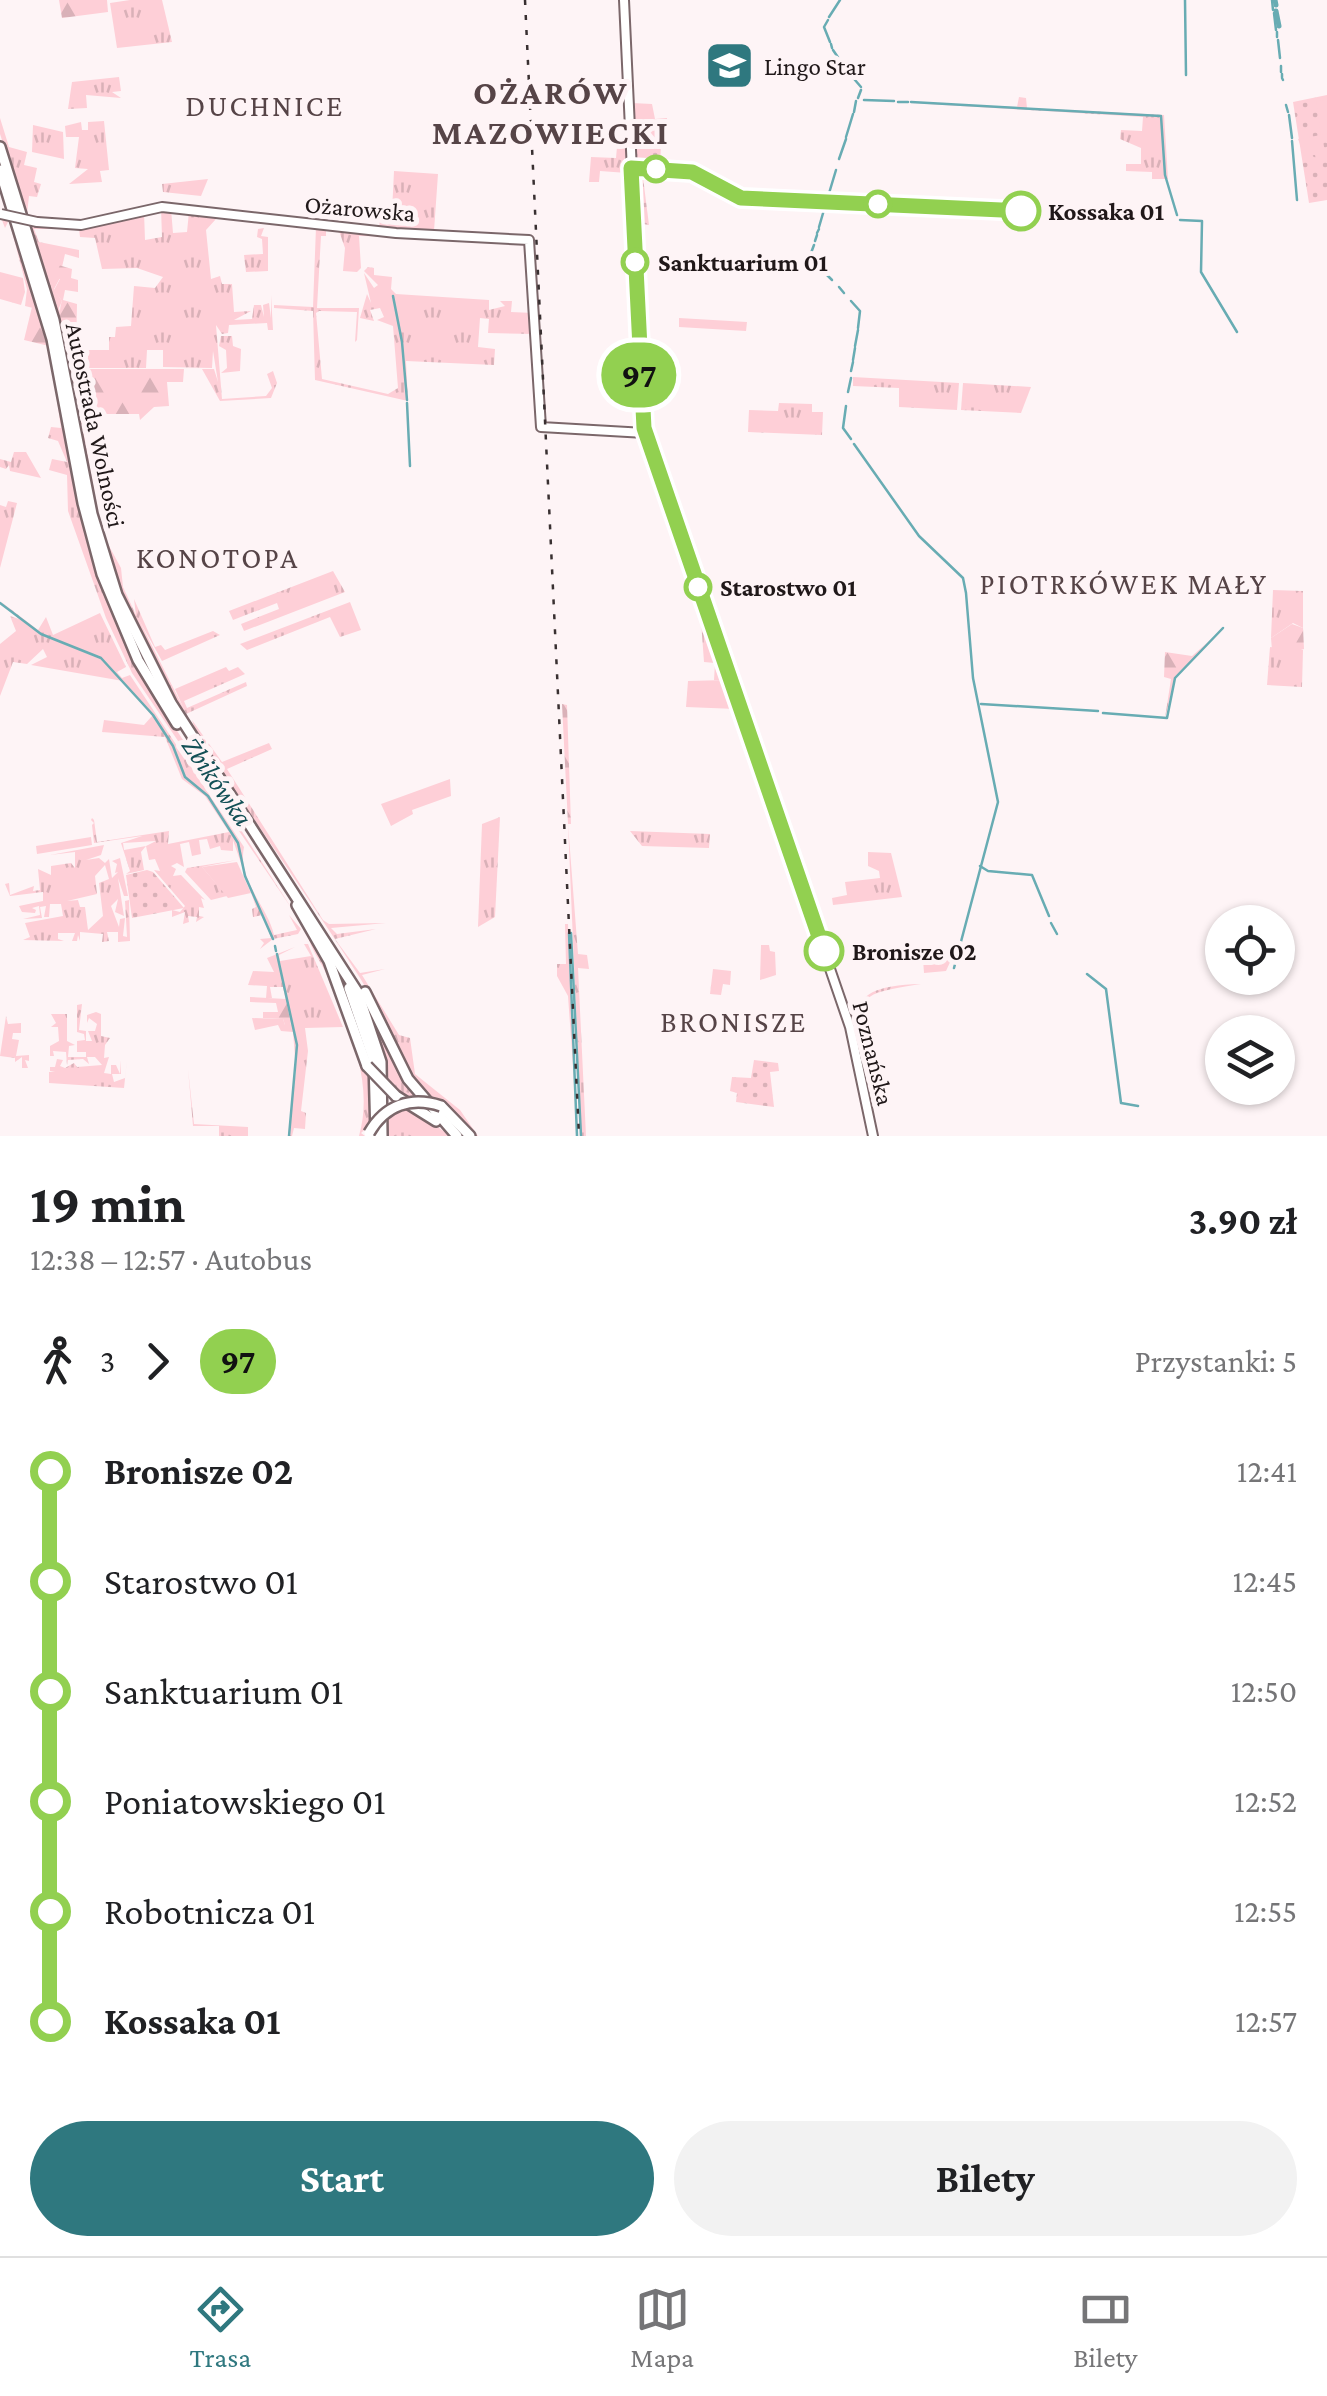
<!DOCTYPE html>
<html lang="pl">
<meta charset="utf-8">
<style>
:root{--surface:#fff;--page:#f2f2f2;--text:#202124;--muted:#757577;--line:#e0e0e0;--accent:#2f787f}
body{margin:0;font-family:"Crimson Pro",serif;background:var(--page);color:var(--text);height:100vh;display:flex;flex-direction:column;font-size:38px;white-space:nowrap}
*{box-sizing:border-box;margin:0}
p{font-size:32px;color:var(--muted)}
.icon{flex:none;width:55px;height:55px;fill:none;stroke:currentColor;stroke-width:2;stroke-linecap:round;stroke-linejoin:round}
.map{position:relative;height:1136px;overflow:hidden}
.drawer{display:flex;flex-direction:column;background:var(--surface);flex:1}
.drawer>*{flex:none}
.badge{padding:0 20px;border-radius:32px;font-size:35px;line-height:65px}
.controls{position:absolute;left:1205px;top:905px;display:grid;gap:20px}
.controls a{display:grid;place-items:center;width:90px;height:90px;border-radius:50%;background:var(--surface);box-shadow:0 2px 8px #0004;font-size:50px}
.map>.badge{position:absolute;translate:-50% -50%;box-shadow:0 0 0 5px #fff}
.legs{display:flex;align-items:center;gap:15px;height:110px;padding:0 30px;font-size:32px}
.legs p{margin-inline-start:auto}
.head{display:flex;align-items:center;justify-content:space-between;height:170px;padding:0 30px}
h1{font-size:55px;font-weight:700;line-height:75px}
.action{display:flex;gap:20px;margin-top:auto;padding:20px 30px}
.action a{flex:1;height:115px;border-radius:60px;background:var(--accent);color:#fff;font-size:40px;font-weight:700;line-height:115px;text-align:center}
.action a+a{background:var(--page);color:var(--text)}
ul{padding:0 30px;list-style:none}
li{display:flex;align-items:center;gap:35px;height:110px;font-size:38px}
li i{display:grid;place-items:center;width:15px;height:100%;margin:0 12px;background:currentColor}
li i::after{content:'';width:25px;height:25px;margin:-12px;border:8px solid;border-radius:50%;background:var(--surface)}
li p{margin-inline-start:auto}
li:first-child i{background:linear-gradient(#0000 50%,currentColor 0)}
li:last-child i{background:linear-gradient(currentColor 50%,#0000 0)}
.tab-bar{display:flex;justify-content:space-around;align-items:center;height:140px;border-top:2px solid var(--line);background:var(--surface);font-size:28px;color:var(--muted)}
.tab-bar a{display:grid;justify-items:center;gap:5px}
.tab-bar .selected{color:var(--accent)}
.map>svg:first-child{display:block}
.grass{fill:url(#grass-tufts);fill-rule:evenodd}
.forest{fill:url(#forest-firs)}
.park{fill:url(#park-dots)}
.garden{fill:#fecfd7}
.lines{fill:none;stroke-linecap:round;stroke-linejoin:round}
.stream{stroke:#68acb3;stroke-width:2.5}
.canal{stroke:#68acb3;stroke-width:5}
.major-casing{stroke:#7b676a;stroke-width:12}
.highway-casing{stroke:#7b676a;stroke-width:14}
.major{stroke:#fff;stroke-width:8}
.highway{stroke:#fff;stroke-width:9}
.rail{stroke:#393031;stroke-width:2.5;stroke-dasharray:5 10;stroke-linecap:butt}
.major-bridge-casing{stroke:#7b676a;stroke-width:12;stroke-linecap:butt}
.highway-bridge-casing{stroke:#7b676a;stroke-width:14;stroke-linecap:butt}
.major-bridge{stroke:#fff;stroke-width:8}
.highway-bridge{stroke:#fff;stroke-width:9}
.line-1-casing{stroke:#fff;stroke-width:22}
.line-1{stroke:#92d050;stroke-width:15}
.stop-1-dot{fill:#fff;stroke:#92d050;stroke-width:5}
.labels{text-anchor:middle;stroke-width:10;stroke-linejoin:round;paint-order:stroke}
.poi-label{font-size:25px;fill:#201819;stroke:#fef4f6;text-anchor:start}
.street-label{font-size:25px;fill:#201819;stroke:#fef4f6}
.stop-label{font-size:25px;font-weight:bold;fill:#201819;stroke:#fef4f6;text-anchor:start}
.water-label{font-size:28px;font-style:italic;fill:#124f55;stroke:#fef4f6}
.quarter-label{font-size:30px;letter-spacing:2.5px;fill:#564447;stroke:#fef4f6}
.district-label{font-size:35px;font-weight:bold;letter-spacing:2.5px;fill:#564447;stroke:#fef4f6}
</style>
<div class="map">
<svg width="1327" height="1136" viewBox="0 0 1327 1136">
<defs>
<pattern id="grass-tufts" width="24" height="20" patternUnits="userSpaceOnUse" patternTransform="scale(2.5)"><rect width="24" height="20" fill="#fecfd7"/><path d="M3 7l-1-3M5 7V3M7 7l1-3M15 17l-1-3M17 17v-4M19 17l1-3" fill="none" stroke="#d9b1b8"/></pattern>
<pattern id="forest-firs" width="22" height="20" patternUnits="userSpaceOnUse" patternTransform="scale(2.5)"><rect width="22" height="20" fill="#fecfd7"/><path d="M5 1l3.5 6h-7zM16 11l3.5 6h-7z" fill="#d9b1b8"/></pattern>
<pattern id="park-dots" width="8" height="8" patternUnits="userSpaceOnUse" patternTransform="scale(2.5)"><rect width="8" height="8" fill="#fecfd7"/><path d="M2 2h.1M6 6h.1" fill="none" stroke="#d9b1b8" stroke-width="1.8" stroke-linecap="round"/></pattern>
</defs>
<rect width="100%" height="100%" fill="#fef4f6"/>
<g class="grass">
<path d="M130,0H162L172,42L117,48L110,3Z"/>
<path d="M119,77L121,91L112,92L121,98L86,95L87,108L68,109L72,82Z"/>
<path d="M1019,97L1026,98L1027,108L1164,115L1168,179H1152V172L1126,171V164H1141V148L1120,139L1121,130L1142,131L1143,117L911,103L1017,107Z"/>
<path d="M0,118L9,147L27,152L24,165L37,168L34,182L41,184L37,197L29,196L27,214L62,221L36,217L35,227L74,229H34L39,242L79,250V258L65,254L62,267L49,263L60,278L54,289L62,301L59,308L68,347L76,355V392L102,533L121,568L123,587L136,615L134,599L155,647L161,645L165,650L213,631L220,635L162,661L139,620L197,735L192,720L222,762L269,743L272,749L227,769L323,920L329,924L386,923L331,928L337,934L376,929L335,939L360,973L385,969L362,975L399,1035L410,1038L415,1074L460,1110L478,1136H472L457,1115L442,1104L443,1099H425C399,1061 384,1017 360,978C300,883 234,793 173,698C139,643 110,580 96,517C86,470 82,420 72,375C53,293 26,214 0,134Z"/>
<path d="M104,121L109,170L100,171L102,182L69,184L88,169L75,168L79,137H66L65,126L81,122L82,130H88V122Z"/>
<path d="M33,125L63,132L64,159L32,152Z"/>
<path d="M617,147L627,148V173L600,171L599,182H589L591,157L616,158Z"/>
<path d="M394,171L438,174L434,231L379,228L381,211L392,212Z"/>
<path d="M208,179L201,196L163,192L162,184Z"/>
<path d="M161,208L171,209L173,233L187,232L189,212L216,219L206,230L211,279L220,276L222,284H232L234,312L251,311L234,320L252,319L254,305H261L264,317L263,305L269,303L271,318V295L273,330H268L267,323L229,325L228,333L222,334L216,325L222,399L266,396L272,388L267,374L273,371L277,383L271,398L220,401L202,369H214L218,382L213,351L212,368L163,367V350H147L146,368H85V350H109V337H115L116,327L131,326L134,286L155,288L163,277L137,268L102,269L95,238L80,237L79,229L144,212L145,240L162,237Z"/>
<path d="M0,215L12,218L40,301L101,580L121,630L172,723L294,912L132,673L106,618L68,511L67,475L49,470L52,459L67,462L58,441L48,438L51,427L61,428L49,346L37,309L25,306L27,289L9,220L5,228Z"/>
<path d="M316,227L415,237L359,236L361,268L357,272L343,271L345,248L339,231H326V236H321L317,308H359L357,340L355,342L357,312L319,311V340V311L316,313L322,379L388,394L398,388L393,326L377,320L384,317L380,308L370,310L374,321L360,318L367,294L371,303L364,273L374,288L378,285L364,271L368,267L374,268V275L392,277L391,289L396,294L489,300V310L505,306L500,301H512L511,312L533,313L534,334L488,333L489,319L480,318L478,347L495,349L494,365L406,361L408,401L315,380L313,311L274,308V305L313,307Z"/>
<path d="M264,228L261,236L268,237V271L246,272L244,255L263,254L262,239L257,237L258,229Z"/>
<path d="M679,318L747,322L746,331L679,327Z"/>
<path d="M221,336H232L233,346L241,349L240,371L221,373L227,368L226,350L219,346Z"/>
<path d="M853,377L959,383L957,410L899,407V388L853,386Z"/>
<path d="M963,383L1031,387L1021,413L961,410Z"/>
<path d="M779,403L812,404V412H823L822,435L748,432L749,410L778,411Z"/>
<path d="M14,452H26L41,478L10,471L9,465L6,469L0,467V459L11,462Z"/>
<path d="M8,501L17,503L0,568V505L6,507Z"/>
<path d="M333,571L345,592L244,631L241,624L279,609L277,603L233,620L229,611Z"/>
<path d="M689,579L693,580L726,680H714L715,663L704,662L701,621Z"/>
<path d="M1273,590L1303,591V628L1293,623L1271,638Z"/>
<path d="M0,601L38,630L46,617L53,635L100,613L126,667L117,672L122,678L130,675L244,847C237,880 268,907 274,935L297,930L289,915L301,929L298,934L273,939L260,949L264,943L260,939L271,938L263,915L253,917L252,909L256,907L233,840V851L221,850L220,846L210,849L207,839L199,840L201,854L192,856L189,842L180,844L184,867L177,863L171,866L176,869L173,876L181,875L205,900L201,898L204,908L199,907V916L204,917L196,922L197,917L188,916L189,922L183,924L185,912L172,917V910L180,912L185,906L154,870L160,871L155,859L149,860L146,846L156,841L123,843L124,850L146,846L141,852L144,870L126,874L130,871L121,843L142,836L94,843L92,825L94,823L91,820L92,818L94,820L97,842L169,831L168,844L229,832L205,796L182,779L165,737L102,732L104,720L144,725L152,716L123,681L31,665L47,657L43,649L27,664L13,662L0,696V644L16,631L10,616L19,619Z"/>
<path d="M350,602L361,630L340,637L330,617L247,650L240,644Z"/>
<path d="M1270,647L1303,650L1302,687L1267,685Z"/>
<path d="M226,667L229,671L238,667L245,674L184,701L187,708L246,682L247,686L186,714L175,689Z"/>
<path d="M450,779L451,796L412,810L413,814L391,826L381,804Z"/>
<path d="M500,817L495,917L478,927L482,824Z"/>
<path d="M568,824L578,954L587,955L589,969L578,968L586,1136H582L581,1128Z"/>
<path d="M630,831L710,834L709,848L642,846Z"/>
<path d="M91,837L92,845L37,854L36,846Z"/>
<path d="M104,845L101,855L86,860L99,858L105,863L109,859L112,878L118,872L115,873L117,864L112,861L120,858L128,896H124L118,878L124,916L115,912L118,899L111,906L119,927L120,919L125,918L123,936L127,937L125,901L129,900L130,941L118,942V932H107L109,941L102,942L103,934L80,932V941L78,935L77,941H72L75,933H58V939L64,941L23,940L30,937L25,923L63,916L61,904H50L49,917H44L46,906L40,907L42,918L23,919L40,915L39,906L32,908L36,910L35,913L22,912L19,906L43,901V892L10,896L5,884L9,883L10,895L34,886L33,891L40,890L38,869L51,875V866L71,863L75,868V852L50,855ZM105,865L109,879L99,883L103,916L88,930L85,907H80L78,900L67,901L97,894L95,876Z"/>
<path d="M868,852L891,853L902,897L833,905L832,898L847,895L845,882L880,878L879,871L868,866Z"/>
<path d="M237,860L202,867L227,896L211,900L185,872L187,868Z"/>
<path d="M565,924H568L578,1136L568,996L557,976V964H566Z"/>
<path d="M313,935L327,963L357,1053L372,1077L374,1121L361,1133L365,1136H359C375,1081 347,1022 325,971C319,959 311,949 308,936Z"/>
<path d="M304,944H308L343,1027L305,1028L308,1051L301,1111L306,1113L305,1129L294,1128L292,1136H288L296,1070L293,1032L281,1031L278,1025L255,1030L252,1018L283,1019L285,1025H291L283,987H270L272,998H266L267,986L248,985L253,971L274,972L267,958L295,947L279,955L280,961L311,956Z"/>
<path d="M761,945H769L770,951L775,952L776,975L760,980Z"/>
<path d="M335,951L421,1099L406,1100L386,1085L368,1009Z"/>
<path d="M948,956L951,960L946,971L924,973L923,959Z"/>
<path d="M713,969L731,971L730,985L723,984L721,995L710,994Z"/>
<path d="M921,984C857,994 854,995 866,1059L862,1062C849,1002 855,986 921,984Z"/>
<path d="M82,1004L79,1030L86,1031V1041H92L88,1031H95L97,1024L89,1018L87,1023V1015L96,1012L101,1014V1036L110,1038L105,1045L104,1058L109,1057L104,1073L111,1074V1065H116L120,1074L121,1060V1074H112L114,1082L125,1078L127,1060L124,1088L49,1083V1072H55L50,1071V1059V1067H55L57,1059L63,1060L60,1066L65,1068L74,1063L77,1067L102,1065L95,1057H87L89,1064L83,1059L68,1060L67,1065L66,1052L53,1051L54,1056H50V1046L59,1041L58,1027H51L56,1023L51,1014H67V1041L75,1045L69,1046L68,1057H86V1052H77V1041L85,1040L84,1034L77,1032V1005Z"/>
<path d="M6,1016L8,1024L21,1023V1033H13L12,1039L19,1040L16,1056L29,1055V1061L25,1060L28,1068H22V1057L15,1062V1058L0,1056Z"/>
<path d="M188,1069L194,1124L248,1127V1136H219V1126H193Z"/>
<path d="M407,1104L450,1136H384L386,1114Z"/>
</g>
<g class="forest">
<path d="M59,0H107L108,12L62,18Z"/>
<path d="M48,262L72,269L71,278L78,280V292L65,290L63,300L77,304L76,355C64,344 56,315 62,301L54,290L60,279L46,275Z"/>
<path d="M0,272L23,278L25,292L21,305L0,299Z"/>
<path d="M32,307L37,309L49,346L24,340Z"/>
<path d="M79,369H184L183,382H167L169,406L154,407L140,420L139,414H83Z"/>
<path d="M1292,624L1303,628L1304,649L1288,654L1272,650L1271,638Z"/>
<path d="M1224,628L1175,678L1165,718L1171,679L1164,677L1165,652L1192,656Z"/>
<path d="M562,704L567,705L571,824H568Z"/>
<path d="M250,997L286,999L291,1025H285L283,1019L263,1018V1012H278L276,1003L250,1002Z"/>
</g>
<g class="park">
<path d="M1327,95V200L1309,203L1293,102Z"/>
<path d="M633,141L661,143L660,168L634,166Z"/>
<path d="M636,170H642L649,225L637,223Z"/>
<path d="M147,870L153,872L184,908L132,918L126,875Z"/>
<path d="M754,1060L778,1063L779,1071L770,1072L774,1107L736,1102L737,1093L730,1091L732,1077L751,1078Z"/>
</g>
<g class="garden">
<path d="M1327,100V133L1322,134L1326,159L1316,160L1315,155L1305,156L1298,139L1321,135L1316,101Z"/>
<path d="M632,103L652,104L655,119L667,118V141H633Z"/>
<path d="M726,680L736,709L686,707L688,681Z"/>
<path d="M237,862L251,893L228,898L202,867Z"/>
</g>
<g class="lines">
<g class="stream">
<path d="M1185,0L1186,75"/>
<path d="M1272,0L1273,10"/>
<path d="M1274,13L1276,30"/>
<path d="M829,17L840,0"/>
<path d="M828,20L824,27L830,42"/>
<path d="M1277,32V37"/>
<path d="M1278,40L1280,58"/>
<path d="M831,44L832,48"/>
<path d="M833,50L848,72"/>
<path d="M1281,66V72"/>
<path d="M849,73L861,87"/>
<path d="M1282,74V77"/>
<path d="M1282,78L1283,80"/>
<path d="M858,98L861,90"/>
<path d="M864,100L894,101"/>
<path d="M898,102H908"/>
<path d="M911,102L1161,116L1165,175L1177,215"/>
<path d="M1286,105L1288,112"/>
<path d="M854,112L856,101"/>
<path d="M1289,115L1292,138"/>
<path d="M846,137L853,114"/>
<path d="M1292,141L1297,200"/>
<path d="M839,159L846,139"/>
<path d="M827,200L836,170"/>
<path d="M1180,220L1202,221L1201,272L1237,332"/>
<path d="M819,227L826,203"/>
<path d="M817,233L819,229"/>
<path d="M815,241L817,235"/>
<path d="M814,245L811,253L818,264"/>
<path d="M822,270L832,280"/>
<path d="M839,287L844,293"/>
<path d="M393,296L402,342L407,400"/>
<path d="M851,301L860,311L858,328"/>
<path d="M855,346L858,330"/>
<path d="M853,360L855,348"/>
<path d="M851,371L853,362"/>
<path d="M848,392L851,378"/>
<path d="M407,403L410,466"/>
<path d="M846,406L843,428L851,439"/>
<path d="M854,444L919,536L963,578L966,593L973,678L998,802L954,968"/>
<path d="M0,603L41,634L101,658L153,715L173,746L185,777L208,796L238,843L245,876L273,939"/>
<path d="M981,704L1098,711"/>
<path d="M1103,713L1167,718L1175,678L1223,628"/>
<path d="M980,866L988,871L1032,875L1049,916"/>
<path d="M1051,923L1057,934"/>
<path d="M569,933L577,1136"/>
<path d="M571,933L581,1136"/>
<path d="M275,946L276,951"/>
<path d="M277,954L297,1045L289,1136"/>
<path d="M1087,974L1106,989L1121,1103L1138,1106"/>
</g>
<g class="canal">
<path d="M1275,0L1276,5"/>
<path d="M1276,11L1279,26"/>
</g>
<defs>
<g id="major">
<path d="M624,0L644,428L850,1027L873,1136"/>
<path d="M37,222L81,225L162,207L396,233L529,240L541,427L645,433"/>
</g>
<g id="highway">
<path d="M0,147L54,320L92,514L117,595L171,703L358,993L381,1062L382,1136"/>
<path d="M0,170L52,339L83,503L102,574L138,660L177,724"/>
<path d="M297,905L329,961L367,1066"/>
<path d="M349,988L374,1061L376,1136"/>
<path d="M365,992L408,1079L457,1136"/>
<path d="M396,1096L436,1121"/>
<path d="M441,1106L470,1136"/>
</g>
</defs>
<use href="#major" class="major-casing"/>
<use href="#highway" class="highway-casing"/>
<use href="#major" class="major"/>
<use href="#highway" class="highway"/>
<path class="rail" d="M525,0L579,1136"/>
<defs>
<path id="major-bridge" d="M1,214L37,222"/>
<g id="highway-bridge">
<path d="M367,1066L396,1096"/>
<path d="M369,1133C385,1105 411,1096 441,1106"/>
</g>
</defs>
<use href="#major-bridge" class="major-bridge-casing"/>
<use href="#highway-bridge" class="highway-bridge-casing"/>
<use href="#major-bridge" class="major-bridge"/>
<use href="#highway-bridge" class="highway-bridge"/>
</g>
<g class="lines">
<defs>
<path id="line-1" d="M824,951L644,428L631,168L692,172L741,198L1021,211"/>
</defs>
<use href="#line-1" class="line-1-casing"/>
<use href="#line-1" class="line-1"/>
</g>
<defs>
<symbol id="university-square" viewBox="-11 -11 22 22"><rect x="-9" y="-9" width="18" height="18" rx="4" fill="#2f787f" stroke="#fef4f6"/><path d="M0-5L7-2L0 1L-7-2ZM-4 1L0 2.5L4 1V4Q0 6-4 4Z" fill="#fff"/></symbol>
</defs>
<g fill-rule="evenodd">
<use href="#university-square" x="702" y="38" width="55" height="55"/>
</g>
<g class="stop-1-dot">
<circle cx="656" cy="169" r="12"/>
<circle cx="878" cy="204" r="12"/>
<circle cx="1021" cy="211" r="18"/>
<circle cx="635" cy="262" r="12"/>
<circle cx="698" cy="587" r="12"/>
<circle cx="824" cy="951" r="18"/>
</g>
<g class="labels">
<g class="poi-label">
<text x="764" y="75">Lingo Star</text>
</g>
<g class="street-label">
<text transform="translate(360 208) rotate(5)" y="9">Ożarowska</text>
<text transform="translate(96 425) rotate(78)" y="9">Autostrada Wolności</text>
<text transform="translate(874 1053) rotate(76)" y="9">Poznańska</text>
</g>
<g class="stop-label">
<text x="1048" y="220">Kossaka 01</text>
<text x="658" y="271">Sanktuarium 01</text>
<text x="720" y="596">Starostwo 01</text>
<text x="852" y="960">Bronisze 02</text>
</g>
<g class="water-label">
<text transform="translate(218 781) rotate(55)" y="10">Żbikówka</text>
</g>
<g class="quarter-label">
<text x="265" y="116">DUCHNICE</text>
<text x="218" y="568">KONOTOPA</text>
<text x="1124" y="594">PIOTRKÓWEK MAŁY</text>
<text x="734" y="1032">BRONISZE</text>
</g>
<g class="district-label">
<text x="551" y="104">OŻARÓW<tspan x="551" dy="40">MAZOWIECKI</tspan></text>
</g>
</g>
</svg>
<div class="controls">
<a><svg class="icon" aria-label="locate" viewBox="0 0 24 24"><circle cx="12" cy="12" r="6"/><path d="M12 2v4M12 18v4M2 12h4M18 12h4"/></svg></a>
<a><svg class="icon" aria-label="layers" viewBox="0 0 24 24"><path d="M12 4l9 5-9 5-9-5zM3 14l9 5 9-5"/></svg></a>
</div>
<b class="badge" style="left:639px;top:375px;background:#92d050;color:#111">97</b>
</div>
<section class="drawer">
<div class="head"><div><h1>19 min</h1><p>12:38 – 12:57 · Autobus</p></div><b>3.90 zł</b></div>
<div class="legs"><svg class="icon" aria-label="walk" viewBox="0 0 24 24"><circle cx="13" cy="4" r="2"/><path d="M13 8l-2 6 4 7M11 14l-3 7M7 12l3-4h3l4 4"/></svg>3<svg class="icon" aria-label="forward" viewBox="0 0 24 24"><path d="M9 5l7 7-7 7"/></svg><b class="badge" style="background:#92d050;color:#111">97</b><p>Przystanki: 5</p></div>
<ul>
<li><i style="color:#92d050"></i><b>Bronisze 02</b><p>12:41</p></li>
<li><i style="color:#92d050"></i><span>Starostwo 01</span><p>12:45</p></li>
<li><i style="color:#92d050"></i><span>Sanktuarium 01</span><p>12:50</p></li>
<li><i style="color:#92d050"></i><span>Poniatowskiego 01</span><p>12:52</p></li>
<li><i style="color:#92d050"></i><span>Robotnicza 01</span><p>12:55</p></li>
<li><i style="color:#92d050"></i><b>Kossaka 01</b><p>12:57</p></li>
</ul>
<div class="action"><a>Start</a><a>Bilety</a></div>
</section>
<nav class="tab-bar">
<a class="selected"><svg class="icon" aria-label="directions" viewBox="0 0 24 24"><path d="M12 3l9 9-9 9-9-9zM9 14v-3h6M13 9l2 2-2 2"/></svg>Trasa</a>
<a><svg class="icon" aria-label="map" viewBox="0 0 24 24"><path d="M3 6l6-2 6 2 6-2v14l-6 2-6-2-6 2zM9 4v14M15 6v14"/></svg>Mapa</a>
<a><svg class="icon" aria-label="tickets" viewBox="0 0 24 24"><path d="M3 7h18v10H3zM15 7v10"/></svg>Bilety</a>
</nav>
